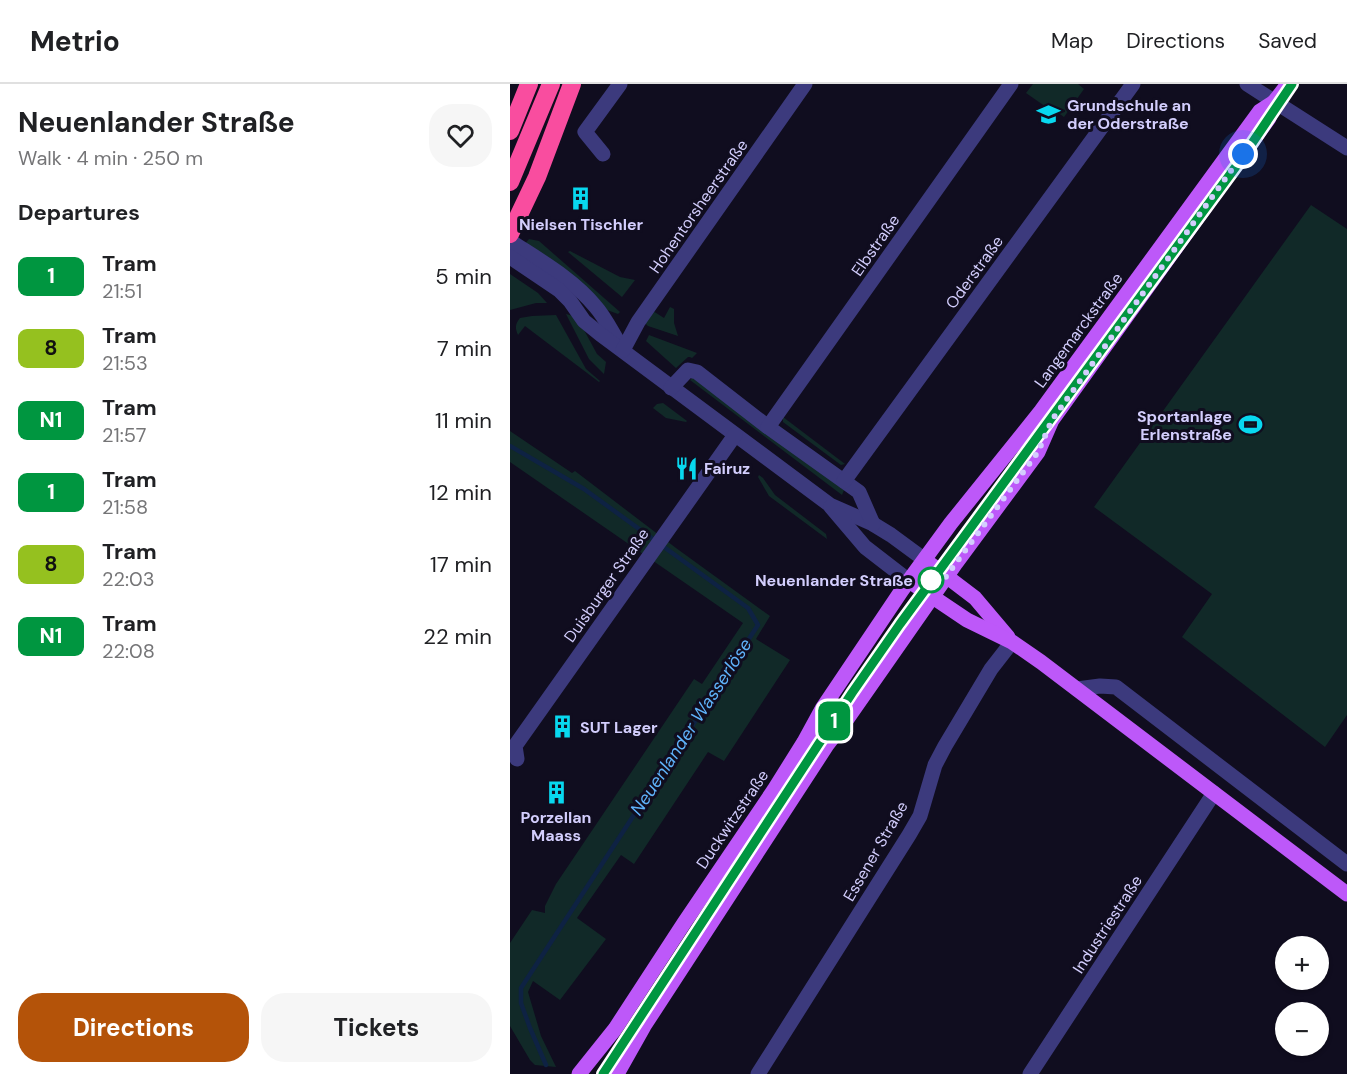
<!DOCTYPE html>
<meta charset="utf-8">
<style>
:root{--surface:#fff;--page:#f6f6f6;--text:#202124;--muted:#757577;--line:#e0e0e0;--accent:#b45309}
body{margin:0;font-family:"DM Sans",sans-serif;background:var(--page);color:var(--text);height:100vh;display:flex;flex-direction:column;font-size:22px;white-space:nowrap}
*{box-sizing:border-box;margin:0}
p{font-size:20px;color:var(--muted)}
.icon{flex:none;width:33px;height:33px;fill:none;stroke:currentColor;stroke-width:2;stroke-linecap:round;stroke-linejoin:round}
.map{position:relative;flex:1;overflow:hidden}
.details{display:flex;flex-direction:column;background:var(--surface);width:510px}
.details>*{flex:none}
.badge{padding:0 12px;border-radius:9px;font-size:21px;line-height:39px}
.controls{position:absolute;left:765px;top:852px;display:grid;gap:12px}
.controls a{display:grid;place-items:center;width:54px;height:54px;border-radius:50%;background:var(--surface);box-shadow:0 2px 4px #0004;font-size:30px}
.you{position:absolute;width:30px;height:30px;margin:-15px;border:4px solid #fff;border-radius:50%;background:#1a73e8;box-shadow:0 0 0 9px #1a73e833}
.map>.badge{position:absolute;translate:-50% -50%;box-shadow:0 0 0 3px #fff}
h2{padding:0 18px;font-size:22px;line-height:54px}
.round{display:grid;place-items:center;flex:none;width:63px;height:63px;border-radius:24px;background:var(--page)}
.summary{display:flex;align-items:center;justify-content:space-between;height:102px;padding:0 18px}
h1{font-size:28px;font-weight:700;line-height:45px}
.cta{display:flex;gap:12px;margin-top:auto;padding:12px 18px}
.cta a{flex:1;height:69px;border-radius:24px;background:var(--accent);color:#fff;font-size:24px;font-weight:700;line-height:69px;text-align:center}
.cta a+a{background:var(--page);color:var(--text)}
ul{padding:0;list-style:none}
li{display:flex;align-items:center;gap:18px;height:72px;padding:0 18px}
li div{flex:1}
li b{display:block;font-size:22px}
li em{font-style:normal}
li .badge{min-width:66px;font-weight:700;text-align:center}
header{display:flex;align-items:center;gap:36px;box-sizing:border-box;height:84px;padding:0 30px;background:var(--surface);border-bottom:2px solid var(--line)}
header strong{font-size:28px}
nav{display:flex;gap:33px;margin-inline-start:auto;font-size:21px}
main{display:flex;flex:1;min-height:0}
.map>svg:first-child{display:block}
.green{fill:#112928}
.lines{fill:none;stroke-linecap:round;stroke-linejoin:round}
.stream{stroke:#0e2243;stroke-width:4.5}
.minor{stroke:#3c3a7d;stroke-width:15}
.major{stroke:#bd58f9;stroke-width:15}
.highway{stroke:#f94d9f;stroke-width:18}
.tram{stroke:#08d8ef;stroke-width:1.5}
.line-casing{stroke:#fff;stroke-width:14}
.line{stroke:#009640;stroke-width:9}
.walk{stroke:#d3cefd;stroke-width:6;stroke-dasharray:0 10.8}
.stop-dot{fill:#fff;stroke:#009640;stroke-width:3}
.labels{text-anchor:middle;stroke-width:6;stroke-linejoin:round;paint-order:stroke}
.poi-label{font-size:16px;font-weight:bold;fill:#d3cefd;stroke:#100d1f;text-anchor:start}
.street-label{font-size:16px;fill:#d3cefd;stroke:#100d1f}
.stop-label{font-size:16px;font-weight:bold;fill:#d3cefd;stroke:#100d1f;text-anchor:end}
.water-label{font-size:18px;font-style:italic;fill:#5fb2fa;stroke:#100d1f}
</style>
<header>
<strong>Metrio</strong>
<nav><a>Map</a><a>Directions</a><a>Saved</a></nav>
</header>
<main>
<section class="details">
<div class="summary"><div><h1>Neuenlander Straße</h1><p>Walk · 4 min · 250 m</p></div><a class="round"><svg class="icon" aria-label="heart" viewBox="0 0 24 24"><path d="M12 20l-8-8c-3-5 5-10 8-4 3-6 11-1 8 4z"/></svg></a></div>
<h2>Departures</h2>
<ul>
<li><span class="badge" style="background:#009640;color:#fff">1</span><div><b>Tram</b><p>21:51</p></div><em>5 min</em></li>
<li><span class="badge" style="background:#95c11f;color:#111">8</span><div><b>Tram</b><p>21:53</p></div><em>7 min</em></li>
<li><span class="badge" style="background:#009640;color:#fff">N1</span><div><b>Tram</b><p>21:57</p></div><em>11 min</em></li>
<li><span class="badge" style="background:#009640;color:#fff">1</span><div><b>Tram</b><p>21:58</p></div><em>12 min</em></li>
<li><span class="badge" style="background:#95c11f;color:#111">8</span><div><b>Tram</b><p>22:03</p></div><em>17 min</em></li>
<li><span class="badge" style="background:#009640;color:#fff">N1</span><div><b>Tram</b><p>22:08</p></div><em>22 min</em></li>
</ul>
<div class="cta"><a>Directions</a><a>Tickets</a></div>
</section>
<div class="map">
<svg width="837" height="990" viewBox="0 0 837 990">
<rect width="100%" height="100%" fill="#100d1f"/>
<g class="green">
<path d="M523,0H568L574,5L554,33L540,23L539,25L516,9Z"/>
<path d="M801,121L837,145V631L815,663L672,553L702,510L584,423Z"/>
<path d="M19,155L29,157L110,228L108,230L97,226L15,160Z"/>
<path d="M60,167L110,193L125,196L112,213L58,168Z"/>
<path d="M0,190L28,209L37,219H26L0,226Z"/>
<path d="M160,223L164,225V239L168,252L138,242L135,239L143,227L154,234Z"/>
<path d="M56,230L67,233L87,270L96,278L94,290L79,275Z"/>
<path d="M46,231L76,285L90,297L89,298L15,242L8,251C5,244 5,240 10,234L22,232Z"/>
<path d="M139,251L187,269L182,274L180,273H178L166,284L136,257Z"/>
<path d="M184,292L334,406L332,411L180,296Z"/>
<path d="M153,319L177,337L176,338L156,334L143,324L147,320Z"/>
<path d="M273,333L335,380L331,381L273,338Z"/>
<path d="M0,347L62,389L65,387L166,464L260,532L246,555L280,576L214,677L198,668L124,780L111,771L67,834L96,855L50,916L23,897L18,908L31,952L46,983L25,981L20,976L0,942V859L22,826L35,829V822L46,800L184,595L192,600L233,539L0,378Z"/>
<path d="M249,391L253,394L265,411L316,450L317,455L259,412L248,393Z"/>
</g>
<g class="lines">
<path class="stream" d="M0,362L74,405L238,524L248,541L11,904V919L20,944L36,981"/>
<g class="minor">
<path d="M737,0L837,64"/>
<path d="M93,70L75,48L110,0"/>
<path d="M0,157C29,176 63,195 85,222C95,233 102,248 110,261"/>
<path d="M0,173L49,206L60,217L74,237L90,250L320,421L363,440L381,451L415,476"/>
<path d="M113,266L128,238L295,0"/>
<path d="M161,304L178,286L187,288L258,343L349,408L363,440"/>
<path d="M258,343L501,0"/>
<path d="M334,397L623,0"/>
<path d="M321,423L355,463L399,497"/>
<path d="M567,605L590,602L606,603L837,780"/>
<path d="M7,675L5,662L225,351"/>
<path d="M248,990L399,751L410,732L425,681L435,662L481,585L502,558"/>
<path d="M520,990L704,709"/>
</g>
<g class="major">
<path d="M415,476L465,514L498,553"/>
<path d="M399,497L457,536L502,558L531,578L837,810"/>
<path d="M69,990L105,945L174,839L264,706L294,658L312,625L392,506L441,439L531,327L750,27L764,18L778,0"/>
<path d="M107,990L134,942L317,661L335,638L446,479L528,368L542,336L759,34L764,18"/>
</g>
<g class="highway">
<path d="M0,47L19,0"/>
<path d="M0,98L41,0"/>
<path d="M0,150L27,93L62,0"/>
</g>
<path class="tram" d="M93,990L342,609L390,540L730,77L782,0"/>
</g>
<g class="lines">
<defs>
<path id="line" d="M93,990L342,609L390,540L730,77L782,0"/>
</defs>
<use href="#line" class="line-casing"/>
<use href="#line" class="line"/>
<path class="walk" d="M421,496L429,502L528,368L542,336L733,70"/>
</g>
<defs>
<symbol id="school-bare" viewBox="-9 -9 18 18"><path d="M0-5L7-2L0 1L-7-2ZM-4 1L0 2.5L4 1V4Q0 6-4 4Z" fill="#08d8ef" stroke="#100d1f" stroke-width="2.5" paint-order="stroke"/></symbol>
<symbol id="building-bare" viewBox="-9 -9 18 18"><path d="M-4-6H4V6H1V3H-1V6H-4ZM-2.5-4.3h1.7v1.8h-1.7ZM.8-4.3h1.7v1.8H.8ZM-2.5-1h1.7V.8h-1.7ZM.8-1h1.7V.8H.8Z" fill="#08d8ef" stroke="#100d1f" stroke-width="2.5" paint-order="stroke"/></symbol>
<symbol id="stadium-bare" viewBox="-9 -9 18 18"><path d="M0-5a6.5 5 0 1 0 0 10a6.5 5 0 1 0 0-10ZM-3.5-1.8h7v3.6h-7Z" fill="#08d8ef" stroke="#100d1f" stroke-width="2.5" paint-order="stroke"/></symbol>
<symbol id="restaurant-bare" viewBox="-9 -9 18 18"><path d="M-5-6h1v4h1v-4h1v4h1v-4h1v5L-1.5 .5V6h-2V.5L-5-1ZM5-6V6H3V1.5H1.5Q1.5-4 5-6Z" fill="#08d8ef" stroke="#100d1f" stroke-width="2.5" paint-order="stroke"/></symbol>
</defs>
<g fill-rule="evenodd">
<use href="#school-bare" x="522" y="14" width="33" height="33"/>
<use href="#building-bare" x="54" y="98" width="33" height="33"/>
<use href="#stadium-bare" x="724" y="324" width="33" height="33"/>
<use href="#restaurant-bare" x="160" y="368" width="33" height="33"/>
<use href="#building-bare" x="36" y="626" width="33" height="33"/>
<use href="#building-bare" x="30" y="692" width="33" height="33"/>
</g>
<circle class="stop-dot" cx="421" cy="496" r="12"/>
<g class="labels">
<g class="poi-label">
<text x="557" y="27">Grundschule an<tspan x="557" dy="18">der Oderstraße</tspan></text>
<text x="71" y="146" text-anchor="middle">Nielsen Tischler</text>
<text x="722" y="338" text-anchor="end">Sportanlage<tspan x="722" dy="18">Erlenstraße</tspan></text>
<text x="194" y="390">Fairuz</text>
<text x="70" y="649">SUT Lager</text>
<text x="46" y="739" text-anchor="middle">Porzellan<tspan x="46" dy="18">Maass</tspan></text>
</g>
<g class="street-label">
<text transform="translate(188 122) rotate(-55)" y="6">Hohentorsheerstraße</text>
<text transform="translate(365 161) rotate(-55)" y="6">Elbstraße</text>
<text transform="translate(464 188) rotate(-54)" y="6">Oderstraße</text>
<text transform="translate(568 246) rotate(-54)" y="6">Langemarckstraße</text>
<text transform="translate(96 501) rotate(-55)" y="6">Duisburger Straße</text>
<text transform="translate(222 735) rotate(-56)" y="6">Duckwitzstraße</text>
<text transform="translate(365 767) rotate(-60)" y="6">Essener Straße</text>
<text transform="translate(597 840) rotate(-57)" y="6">Industriestraße</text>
</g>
<g class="stop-label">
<text x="403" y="502">Neuenlander Straße</text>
</g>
<g class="water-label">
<text transform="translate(181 643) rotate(-57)" y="6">Neuenlander Wasserlöse</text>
</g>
</g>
</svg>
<div class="controls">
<a>+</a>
<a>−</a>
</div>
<div class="you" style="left:733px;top:70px"></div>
<b class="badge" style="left:324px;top:637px;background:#009640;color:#fff">1</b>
</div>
</main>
